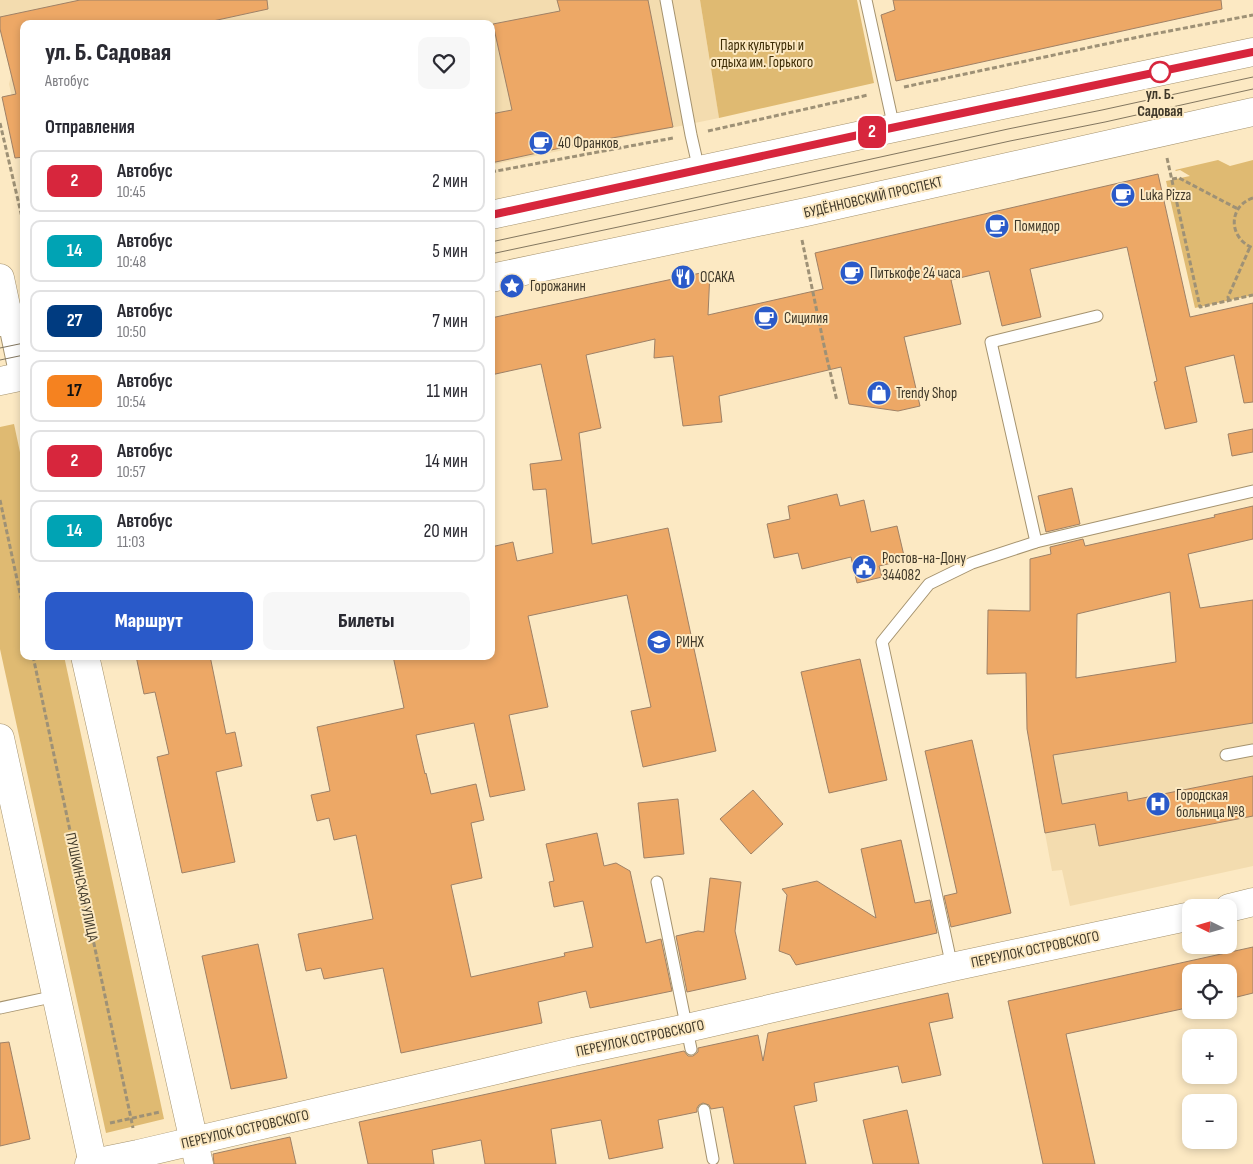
<!DOCTYPE html>
<html lang="ru">
<meta charset="utf-8">
<style>
:root{--surface:#fff;--page:#f7f7f7;--text:#2b2b33;--muted:#7c7c81;--line:#e1e1e2;--accent:#2a5ac9}
body{margin:0;font-family:"Sofia Sans Condensed",sans-serif;background:var(--page);color:var(--text);height:100vh;display:flex;flex-direction:column;font-size:19px;white-space:nowrap}
*{box-sizing:border-box;margin:0}
p{font-size:16px;color:var(--muted)}
.icon{flex:none;width:28px;height:28px;fill:none;stroke:currentColor;stroke-width:2;stroke-linecap:round;stroke-linejoin:round}
.map{position:relative;flex:1;overflow:hidden}
.sheet{position:absolute;left:20px;top:20px;width:475px;height:640px;display:flex;flex-direction:column;background:var(--surface);border-radius:10px;box-shadow:0 2px 8px #0003}
.sheet>*{flex:none}
.badge{padding:0 10px;border-radius:8px;font-size:18px;line-height:32px}
.needle{width:32px;rotate:275deg}
.buttons{position:absolute;left:1182px;top:899px;display:grid;gap:10px}
.buttons a{display:grid;place-items:center;width:55px;height:55px;border-radius:10px;background:var(--surface);box-shadow:0 2px 8px #0003;font-size:25px}
.map>.badge{position:absolute;translate:-50% -50%;box-shadow:0 0 0 2px #fff}
h2{padding:0 25px;font-size:19px;line-height:45px}
.round{display:grid;place-items:center;flex:none;width:52px;height:52px;border-radius:10px;background:var(--page)}
.headline{display:flex;align-items:center;justify-content:space-between;height:85px;padding:0 25px}
h1{font-size:24px;font-weight:800;line-height:38px}
.action{display:flex;gap:10px;margin-top:auto;padding:10px 25px}
.action a{flex:1;height:58px;border-radius:10px;background:var(--accent);color:#fff;font-size:20px;font-weight:800;line-height:58px;text-align:center}
.action a+a{background:var(--page);color:var(--text)}
ul{padding:0;list-style:none}
li{display:flex;align-items:center;gap:15px;height:62px;margin:0 10px 8px;padding:0 15px;border:2px solid var(--line);border-radius:10px}
li div{flex:1}
li b{display:block;font-size:19px}
li em{font-style:normal}
li .badge{min-width:55px;font-weight:700;text-align:center}
.map>svg:first-child{display:block}
.built{fill:#f3dcaf}
.green{fill:#dfba72}
.building{fill:#eda866;stroke:#9f8166;fill-rule:evenodd}
.lines{fill:none;stroke-linecap:round;stroke-linejoin:round}
.service-casing{stroke:#a5936f;stroke-width:13}
.minor-casing{stroke:#a5936f;stroke-width:24}
.tertiary-casing{stroke:#a5936f;stroke-width:29}
.secondary-casing{stroke:#a5936f;stroke-width:29}
.path{stroke:#9e9176;stroke-width:3;stroke-dasharray:5 2.5;stroke-linecap:butt}
.service{stroke:#fff;stroke-width:11}
.minor{stroke:#fff;stroke-width:22}
.tertiary{stroke:#fff;stroke-width:28}
.secondary{stroke:#fff;stroke-width:28}
.tram{stroke:#82765f;stroke-width:1}
.line-casing{stroke:#fff;stroke-width:11}
.line{stroke:#d7263d;stroke-width:8}
.stop-dot{fill:#fff;stroke:#d7263d;stroke-width:2.5}
.labels{text-anchor:middle;stroke-width:4;stroke-linejoin:round;paint-order:stroke}
.park-label{font-size:15px;fill:#3d2c05;stroke:#fce9c3}
.stop-label{font-size:15px;font-weight:bold;fill:#3f3829;stroke:#fce9c3}
.poi-label{font-size:15px;fill:#3f3829;stroke:#fce9c3;text-anchor:start}
.street-label{font-size:15px;fill:#3f3829;stroke:#fce9c3}
</style>
<div class="map">
<svg width="1253" height="1164" viewBox="0 0 1253 1164">
<rect width="100%" height="100%" fill="#fce9c3"/>
<g class="built">
<path d="M0,0H700L719,118L491,165V24H24V152L9,84L11,76L0,29Z"/>
<path d="M1253,693V866L1070,906L1062,870L1052,871L1045,833L1066,829L1057,776L1036,780L1027,729Z"/>
</g>
<g class="green">
<path d="M700,0H857L874,83L719,118Z"/>
<path d="M1218,160L1230,166L1253,160V295L1195,308L1166,181L1190,176L1180,170L1176,171L1175,170Z"/>
<path d="M14,424L24,471V656H64L164,1119L106,1133L0,649V427Z"/>
</g>
<g class="building">
<path d="M80,0H267L268,9L199,24H24V157L15,158L2,97L16,94L0,29V17Z"/>
<path d="M557,0H648L673,127L579,144L491,163V114L512,110L493,24L560,11Z"/>
<path d="M893,0H1221L1222,9L896,81L881,15L895,10Z"/>
<path d="M1158,174L1190,317L1253,303V402L1244,403L1234,355L1185,367L1197,422L1165,429L1154,382L1157,381L1127,247L1030,269L1041,317L1002,326L989,271L951,280L961,324L904,337L920,406L898,411L849,404L841,367L719,396L722,422L683,426L673,356L654,358L655,339L586,355L601,428L579,433L592,544L668,528L716,751L643,767L631,711L651,707L627,595L528,616L548,707L509,715L525,790L490,797L474,723L416,735L425,774L426,773L431,794L476,784L484,820L471,823L482,878L451,885L471,977L565,956L564,953L593,947L583,901L554,907L549,882L554,881L546,844L597,833L604,866L616,863L630,871L646,943L661,939L672,991L590,1008L586,991L538,1002L542,1023L401,1053L383,968L324,979L321,968L306,971L298,934L373,919L356,835L334,840L329,818L317,821L311,795L330,791L317,727L404,708L393,656H491V547L513,542L517,561L553,553L546,489L533,490L530,464L562,460L541,364L491,375V318L710,271L708,315L823,289L815,253Z"/>
<path d="M1253,429V452L1232,456L1228,434Z"/>
<path d="M1072,488L1080,524L1046,532L1038,496Z"/>
<path d="M837,494L840,506L864,500L871,532L897,526L905,560L879,566L882,577L857,583L851,557L802,569L798,553L774,558L767,524L790,519L788,506Z"/>
<path d="M1253,506V539L1188,554L1200,608L1253,600V723L1053,755L1062,804L1127,792L1128,801L1253,776V816L1099,846L1095,824L1045,833L1027,729L1026,673L987,674L988,610L1030,611V559L1051,554L1050,547L1083,539L1085,546L1215,517L1214,515ZM1170,592L1176,662L1076,678L1077,614Z"/>
<path d="M136,656H210L226,734L235,732L242,766L216,772L235,862L182,873L157,757L169,754L155,692L144,694Z"/>
<path d="M860,659L887,780L829,793L801,672Z"/>
<path d="M972,740L1011,913L951,927L944,896L957,893L925,751Z"/>
<path d="M753,790L783,824L751,854L720,819Z"/>
<path d="M678,799L684,854L644,858L638,803Z"/>
<path d="M901,840L915,903L930,900L937,933L796,965L790,955L779,951L787,895L782,889L817,881L876,918L861,849Z"/>
<path d="M710,878L741,882L735,931L746,979L687,992L676,936L698,931L704,932Z"/>
<path d="M258,944L287,1078L231,1089L202,956Z"/>
<path d="M1253,947V993L1229,999V972H1191V1007L1066,1034L1095,1164H1043L1008,1001Z"/>
<path d="M948,993L953,1018L929,1023L941,1075L902,1083L898,1066L814,1083L817,1101L794,1106L806,1164H734L723,1107L711,1109L709,1105L703,1103L699,1105L697,1108V1112L658,1120L663,1148L609,1159L601,1120L551,1129L556,1164H485L481,1140L432,1150L434,1164H368L359,1122L684,1051L688,1056H693L698,1052V1048L758,1035L763,1061L768,1033Z"/>
<path d="M9,1042L30,1139L0,1146V1043Z"/>
<path d="M907,1110L919,1164H873L863,1120Z"/>
<path d="M290,1137L296,1164H214L213,1154Z"/>
</g>
<g class="lines">
<defs>
<g id="service">
<path d="M666,0L691,135L699,170"/>
<path d="M866,0L894,128"/>
<path d="M1036,542L991,342L1097,316"/>
<path d="M1226,755L1253,750"/>
<path d="M657,882L691,1049"/>
<path d="M952,967L882,642L929,584L972,563L1036,542L1253,491"/>
<path d="M0,1008L56,996"/>
<path d="M704,1110L713,1159"/>
</g>
<path id="minor" d="M9,320L21,377"/>
<g id="tertiary">
<path d="M0,278L9,320"/>
<path d="M85,656L199,1164"/>
<path d="M0,738L93,1164"/>
<path d="M1229,908L1253,902"/>
<path d="M89,1164L138,1154L573,1052L687,1028L952,967L1191,916"/>
</g>
<g id="secondary">
<path d="M491,215L894,128L1253,52"/>
<path d="M491,278L806,212L1253,112"/>
<path d="M0,322L24,317"/>
<path d="M0,381L24,376"/>
</g>
</defs>
<use href="#service" class="service-casing"/>
<use href="#minor" class="minor-casing"/>
<use href="#tertiary" class="tertiary-casing"/>
<use href="#secondary" class="secondary-casing"/>
<g class="path">
<path d="M904,87L1143,36L1253,15"/>
<path d="M0,123L24,226"/>
<path d="M708,131L868,95"/>
<path d="M1167,158L1200,307L1253,295"/>
<path d="M491,172L673,138"/>
<path d="M1172,179L1179,178L1238,209"/>
<path d="M1253,198C1228,206 1228,238 1253,248"/>
<path d="M802,240L825,350L837,401"/>
<path d="M1229,301L1228,297L1250,247"/>
<path d="M0,500L24,612"/>
<path d="M33,656L133,1128"/>
<path d="M110,1123L160,1112"/>
</g>
<use href="#service" class="service"/>
<use href="#minor" class="minor"/>
<use href="#tertiary" class="tertiary"/>
<use href="#secondary" class="secondary"/>
<g class="tram">
<path d="M491,242L653,207L1008,129L1102,110L1253,77"/>
<path d="M491,254L656,219L1010,141L1105,122L1253,89"/>
<path d="M0,348L24,343"/>
<path d="M0,360L24,355"/>
</g>
</g>
<g class="lines">
<defs>
<path id="line" d="M491,215L877,131L1253,52"/>
</defs>
<use href="#line" class="line-casing"/>
<use href="#line" class="line"/>
</g>
<defs>
<symbol id="cafe-disc" viewBox="-11 -11 22 22"><circle r="9.5" fill="#2a5ac9" stroke="#fce9c3"/><path d="M-5.5-4.5H6V0H3Q3 3.5 0 3.5H-2.5Q-5.5 3.5-5.5 0ZM3-3.2v2h1.7v-2ZM-6 4.5H4V6H-6Z" fill="#fff"/></symbol>
<symbol id="restaurant-disc" viewBox="-11 -11 22 22"><circle r="9.5" fill="#2a5ac9" stroke="#fce9c3"/><path d="M-5-6h1v4h1v-4h1v4h1v-4h1v5L-1.5 .5V6h-2V.5L-5-1ZM5-6V6H3V1.5H1.5Q1.5-4 5-6Z" fill="#fff"/></symbol>
<symbol id="sight-disc" viewBox="-11 -11 22 22"><circle r="9.5" fill="#2a5ac9" stroke="#fce9c3"/><path d="M0-6L1.8-2.2L6-1.7L2.9 1.2L3.7 5.4L0 3.3L-3.7 5.4L-2.9 1.2L-6-1.7L-1.8-2.2Z" fill="#fff"/></symbol>
<symbol id="shop-disc" viewBox="-11 -11 22 22"><circle r="9.5" fill="#2a5ac9" stroke="#fce9c3"/><path d="M-5-2.5h2.3a2.7 3.5 0 0 1 5.4 0H5L5.5 6h-11ZM-1.5-2.5h3a1.5 2.3 0 0 0-3 0Z" fill="#fff"/></symbol>
<symbol id="civic-disc" viewBox="-11 -11 22 22"><circle r="9.5" fill="#2a5ac9" stroke="#fce9c3"/><path d="M-.6-6.5H3V-4.5H.6V-3L4-1V1h2V6H-6V1h2V-1L-.6-3ZM-1.2 2.5V6h2.4V2.5Z" fill="#fff"/></symbol>
<symbol id="university-disc" viewBox="-11 -11 22 22"><circle r="9.5" fill="#2a5ac9" stroke="#fce9c3"/><path d="M0-5L7-2L0 1L-7-2ZM-4 1L0 2.5L4 1V4Q0 6-4 4Z" fill="#fff"/></symbol>
<symbol id="hospital-disc" viewBox="-11 -11 22 22"><circle r="9.5" fill="#2a5ac9" stroke="#fce9c3"/><path d="M-5-5h3v3.5h4V-5h3V5h-3V1.5h-4V5h-3Z" fill="#fff"/></symbol>
</defs>
<g fill-rule="evenodd">
<use href="#cafe-disc" x="527" y="129" width="28" height="28"/>
<use href="#cafe-disc" x="1109" y="181" width="28" height="28"/>
<use href="#cafe-disc" x="983" y="212" width="28" height="28"/>
<use href="#cafe-disc" x="838" y="259" width="28" height="28"/>
<use href="#restaurant-disc" x="669" y="263" width="28" height="28"/>
<use href="#sight-disc" x="498" y="272" width="28" height="28"/>
<use href="#cafe-disc" x="752" y="304" width="28" height="28"/>
<use href="#shop-disc" x="865" y="379" width="28" height="28"/>
<use href="#civic-disc" x="850" y="553" width="28" height="28"/>
<use href="#university-disc" x="645" y="628" width="28" height="28"/>
<use href="#hospital-disc" x="1144" y="790" width="28" height="28"/>
</g>
<circle class="stop-dot" cx="1160" cy="72" r="10"/>
<g class="labels">
<g class="park-label">
<text x="762" y="50">Парк культуры и<tspan x="762" dy="17">отдыха им. Горького</tspan></text>
</g>
<g class="stop-label">
<text x="1160" y="99">ул. Б.<tspan x="1160" dy="17">Садовая</tspan></text>
</g>
<g class="poi-label">
<text x="558" y="148">40 Франков</text>
<text x="1140" y="200">Luka Pizza</text>
<text x="1014" y="231">Помидор</text>
<text x="870" y="278">Питькофе 24 часа</text>
<text x="700" y="282">ОСАКА</text>
<text x="530" y="291">Горожанин</text>
<text x="784" y="323">Сицилия</text>
<text x="896" y="398">Trendy Shop</text>
<text x="882" y="563">Ростов-на-Дону<tspan x="882" dy="17">344082</tspan></text>
<text x="676" y="647">РИНХ</text>
<text x="1176" y="800">Городская<tspan x="1176" dy="17">больница №8</tspan></text>
</g>
<g class="street-label">
<text transform="translate(873 197) rotate(-13)" y="5">БУДЁННОВСКИЙ ПРОСПЕКТ</text>
<text transform="translate(82 887) rotate(78)" y="5">ПУШКИНСКАЯ УЛИЦА</text>
<text transform="translate(1035 949) rotate(-12)" y="5">ПЕРЕУЛОК ОСТРОВСКОГО</text>
<text transform="translate(640 1038) rotate(-12)" y="5">ПЕРЕУЛОК ОСТРОВСКОГО</text>
<text transform="translate(245 1129) rotate(-13)" y="5">ПЕРЕУЛОК ОСТРОВСКОГО</text>
</g>
</g>
</svg>
<div class="buttons">
<a><svg class="needle" viewBox="-14 -14 28 28"><path d="M0-13l5 13h-10z" fill="#e53935"/><path d="M0 13l5-13h-10z" fill="#7c7c81"/></svg></a>
<a><svg class="icon" aria-label="locate" viewBox="0 0 24 24"><circle cx="12" cy="12" r="6"/><path d="M12 2v4M12 18v4M2 12h4M18 12h4"/></svg></a>
<a>+</a>
<a>−</a>
</div>
<b class="badge" style="left:872px;top:132px;background:#d7263d;color:#fff">2</b>
<section class="sheet">
<div class="headline"><div><h1>ул. Б. Садовая</h1><p>Автобус</p></div><a class="round"><svg class="icon" aria-label="heart" viewBox="0 0 24 24"><path d="M12 20l-8-8c-3-5 5-10 8-4 3-6 11-1 8 4z"/></svg></a></div>
<h2>Отправления</h2>
<ul>
<li><span class="badge" style="background:#d7263d;color:#fff">2</span><div><b>Автобус</b><p>10:45</p></div><em>2 мин</em></li>
<li><span class="badge" style="background:#00a3b4;color:#fff">14</span><div><b>Автобус</b><p>10:48</p></div><em>5 мин</em></li>
<li><span class="badge" style="background:#003b80;color:#fff">27</span><div><b>Автобус</b><p>10:50</p></div><em>7 мин</em></li>
<li><span class="badge" style="background:#f58220;color:#111">17</span><div><b>Автобус</b><p>10:54</p></div><em>11 мин</em></li>
<li><span class="badge" style="background:#d7263d;color:#fff">2</span><div><b>Автобус</b><p>10:57</p></div><em>14 мин</em></li>
<li><span class="badge" style="background:#00a3b4;color:#fff">14</span><div><b>Автобус</b><p>11:03</p></div><em>20 мин</em></li>
</ul>
<div class="action"><a>Маршрут</a><a>Билеты</a></div>
</section>
</div>
